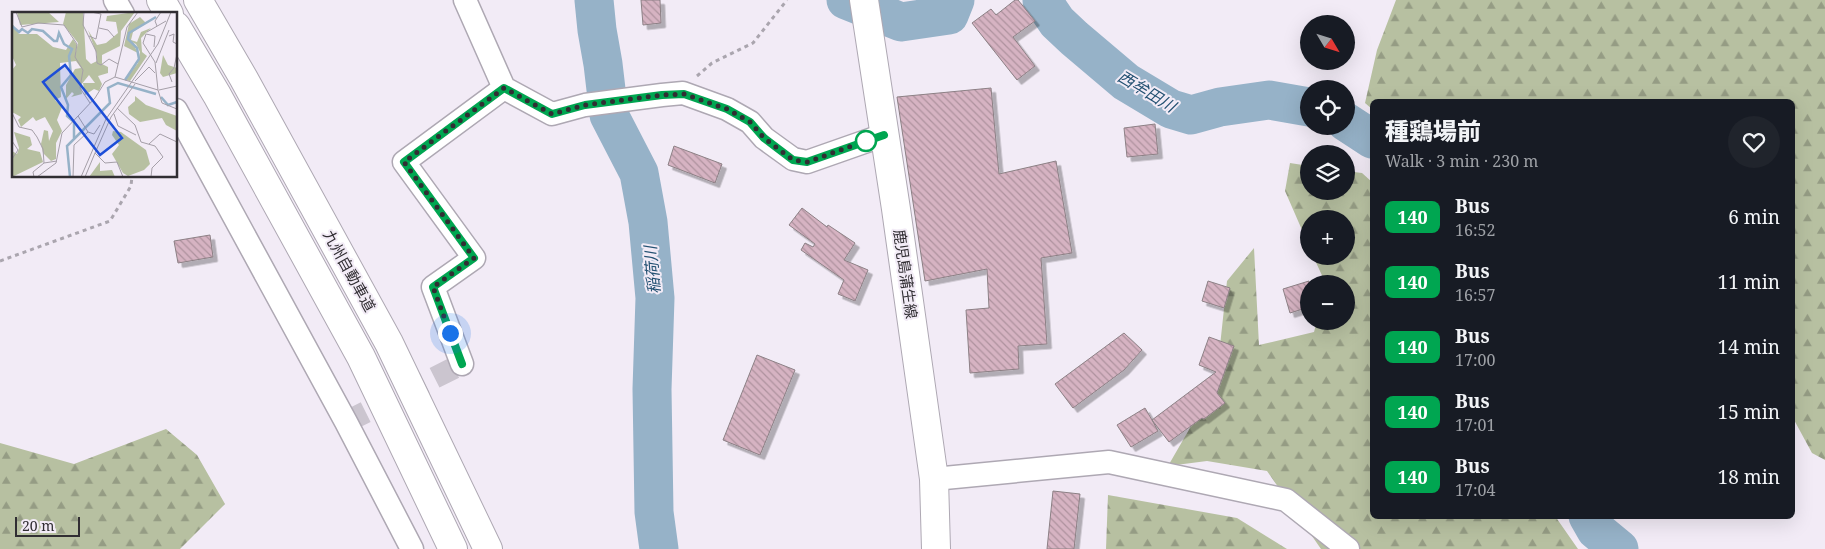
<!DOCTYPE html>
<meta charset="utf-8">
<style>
:root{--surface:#171b24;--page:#20242c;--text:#f1f3f6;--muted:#9ea1a6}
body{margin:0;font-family:"Noto Serif","Noto Sans JP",serif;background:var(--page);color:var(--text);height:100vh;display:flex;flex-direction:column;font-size:19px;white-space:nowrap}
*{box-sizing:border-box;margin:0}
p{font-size:16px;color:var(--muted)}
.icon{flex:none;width:28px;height:28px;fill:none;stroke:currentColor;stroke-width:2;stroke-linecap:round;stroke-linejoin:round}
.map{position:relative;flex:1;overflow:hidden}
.side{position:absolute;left:1370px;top:99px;width:425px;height:420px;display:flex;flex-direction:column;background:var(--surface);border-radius:8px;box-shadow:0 5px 20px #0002}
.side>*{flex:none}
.badge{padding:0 10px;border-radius:8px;font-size:18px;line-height:32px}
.needle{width:32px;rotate:128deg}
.fabs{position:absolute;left:1300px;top:15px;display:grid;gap:10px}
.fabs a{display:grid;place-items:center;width:55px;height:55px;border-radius:50%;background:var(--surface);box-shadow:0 5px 20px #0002;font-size:25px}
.scale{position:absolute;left:15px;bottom:12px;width:65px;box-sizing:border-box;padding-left:5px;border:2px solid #312e33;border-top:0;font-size:14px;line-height:18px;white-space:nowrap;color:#312e33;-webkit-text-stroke:4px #f2ebf6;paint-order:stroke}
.you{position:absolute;width:25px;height:25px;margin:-12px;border:4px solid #fff;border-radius:50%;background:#1a73e8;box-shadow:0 0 0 8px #1a73e833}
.map>.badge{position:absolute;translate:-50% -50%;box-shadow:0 0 0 2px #fff}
.round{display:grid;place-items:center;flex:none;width:52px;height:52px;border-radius:26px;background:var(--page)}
.overview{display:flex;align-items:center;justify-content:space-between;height:85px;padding:0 15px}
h1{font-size:24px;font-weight:800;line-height:38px}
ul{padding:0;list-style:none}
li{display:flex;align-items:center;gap:15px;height:65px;padding:0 15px}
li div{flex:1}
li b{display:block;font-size:19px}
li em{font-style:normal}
li .badge{min-width:55px;font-weight:700;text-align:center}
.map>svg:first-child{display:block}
.forest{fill:url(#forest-firs)}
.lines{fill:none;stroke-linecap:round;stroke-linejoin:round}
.river{stroke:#96b2c8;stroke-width:39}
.building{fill:url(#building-back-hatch);stroke:#8c8085;filter:url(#shadow)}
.minor-tunnel{stroke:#cbc5cf;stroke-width:22;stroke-dasharray:22 11;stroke-linecap:butt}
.minor-casing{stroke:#aea8b3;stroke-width:25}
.primary-casing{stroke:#aea8b3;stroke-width:30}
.motorway-casing{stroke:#aea8b3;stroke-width:30}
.path{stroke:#aaa5ae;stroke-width:3;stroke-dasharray:4 4;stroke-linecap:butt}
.minor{stroke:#fff;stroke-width:22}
.primary{stroke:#fff;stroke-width:28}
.motorway{stroke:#fff;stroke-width:28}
.line-casing{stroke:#fff;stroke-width:11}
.line{stroke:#00a651;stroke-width:8}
.walk{stroke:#312e33;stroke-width:5;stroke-dasharray:0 9}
.stop-dot{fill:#fff;stroke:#00a651;stroke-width:2.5}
.labels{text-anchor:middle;stroke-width:4;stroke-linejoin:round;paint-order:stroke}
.street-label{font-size:15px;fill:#312e33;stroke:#f2ebf6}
.water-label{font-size:16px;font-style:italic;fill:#235172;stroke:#f2ebf6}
.inset-river{fill:none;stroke:#96b2c8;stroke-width:2.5}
.inset-road{fill:none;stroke:#a59fa8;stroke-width:1}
.view{fill:#1d4ed8;fill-opacity:0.15;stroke:#1d4ed8;stroke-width:2.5}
.inset-edge{fill:none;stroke:#312e33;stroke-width:2.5}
</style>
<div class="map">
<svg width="1825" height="549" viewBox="0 0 1825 549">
<defs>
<pattern id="forest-firs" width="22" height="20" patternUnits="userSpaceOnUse" patternTransform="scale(1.25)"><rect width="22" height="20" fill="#b7c0a1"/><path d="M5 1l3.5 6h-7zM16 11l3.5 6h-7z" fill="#959c84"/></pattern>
<pattern id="building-back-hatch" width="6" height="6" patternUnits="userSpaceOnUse" patternTransform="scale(1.25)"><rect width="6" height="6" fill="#d6b3c2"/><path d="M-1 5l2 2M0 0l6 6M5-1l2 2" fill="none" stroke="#ae929e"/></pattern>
<filter id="shadow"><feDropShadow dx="4.5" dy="4.5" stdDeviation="0" flood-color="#0004"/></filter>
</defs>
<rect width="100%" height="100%" fill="#f2ebf6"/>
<g class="forest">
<path d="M1396,0H1825V460L1812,453L1793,418L1792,101H1372V109L1365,103L1377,50Z"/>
<path d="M1290,163L1309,166V191H1346V171L1362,173L1372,182V516H1555L1578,549H1321L1267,471L1207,461L1168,466L1216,383L1227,281L1254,248L1259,345L1314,332L1317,321H1346V284H1326L1313,256H1346V219H1309V246L1285,191Z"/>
<path d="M166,429L197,455L225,504L180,549H0V443L74,464Z"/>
<path d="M1108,495L1237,518L1287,549H1106Z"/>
</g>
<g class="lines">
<g class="river">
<path d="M594,0L597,30L603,64L609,115L639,173L648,222L655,298L652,389L654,512L659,549"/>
<path d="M846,0L901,22L949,15L955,0"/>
<path d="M1042,0L1057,22L1074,38L1126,82L1171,109L1191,115L1220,107L1269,100L1309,107"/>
<path d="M1346,122L1372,139"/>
<path d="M1588,516L1596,530L1619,549"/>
</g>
</g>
<g class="building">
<path d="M641,0H660L661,23L643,25Z"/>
<path d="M1015,0H1018L1035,21L1013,37L1035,66L1017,80L972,23L991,9L996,15Z"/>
<path d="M991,88L999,174L1056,161L1072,253L1041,258L1047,344L1018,346L1019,369L970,373L966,310L989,308L987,269L925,281L897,97Z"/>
<path d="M1155,124L1158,154L1127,157L1124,128Z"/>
<path d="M674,146L722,164L715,183L668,165Z"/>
<path d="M802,208L827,227L828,225L855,243L844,260L868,270L855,301L838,294L844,280L801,250L805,243L813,247L815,244L789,225Z"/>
<path d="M210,235L213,257L178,263L174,241Z"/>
<path d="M1208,281L1230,288L1224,308L1202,301Z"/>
<path d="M1309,281V307L1290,313L1283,289Z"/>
<path d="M1124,333L1142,350L1124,370L1073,408L1055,384Z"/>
<path d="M1209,337L1234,346L1217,393L1225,403L1204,419L1202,418L1169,442L1152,420L1158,431L1131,447L1117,425L1145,408L1152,420L1216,372L1199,365Z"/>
<path d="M757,355L795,370L760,455L723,440Z"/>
<path d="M1053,491L1080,494L1074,549H1047Z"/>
</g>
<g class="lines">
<path class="minor-tunnel" d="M346,422L462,364"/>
<defs>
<g id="minor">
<path d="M115,0L123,14"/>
<path d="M465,0L504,88L552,114L585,105L662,95L683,93L727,109L750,122L764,138L793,159L807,162L884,135"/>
<path d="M176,110L346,422L412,549"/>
<path d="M462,364L433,287L474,258L404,162L504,88"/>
<path d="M934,479L1109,462L1286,500L1348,549"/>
</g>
<path id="primary" d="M864,0L896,209L934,479L936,549"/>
<g id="motorway">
<path d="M161,0L169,14"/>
<path d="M198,0L244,79L389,343L488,549"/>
<path d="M176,26L217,95L361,357L453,549"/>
</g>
</defs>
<use href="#minor" class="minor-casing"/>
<use href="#primary" class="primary-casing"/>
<use href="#motorway" class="motorway-casing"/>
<g class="path">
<path d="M697,76L712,63L753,43L787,0"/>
<path d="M0,261L110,221L131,186L132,176"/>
</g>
<use href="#minor" class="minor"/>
<use href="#primary" class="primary"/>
<use href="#motorway" class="motorway"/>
</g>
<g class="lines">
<defs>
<path id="line" d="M462,364L433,287L474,258L404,162L504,88L552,114L585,105L662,95L684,94L727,109L750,122L764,138L793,160L807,162L884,135"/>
</defs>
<use href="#line" class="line-casing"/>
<use href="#line" class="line"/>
<path class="walk" d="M450,333L433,287L474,258L404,162L504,88L552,114L585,105L662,95L684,94L727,109L750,122L764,138L793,160L807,162L869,140L866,141"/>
</g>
<circle class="stop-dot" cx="866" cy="141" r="10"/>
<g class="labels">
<g class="street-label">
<text transform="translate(349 271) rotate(61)" y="5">九州自動車道</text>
<text transform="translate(905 274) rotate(82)" y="5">鹿児島蒲生線</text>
</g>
<g class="water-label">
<text transform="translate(1147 91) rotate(31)" y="6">西牟田川</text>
<text transform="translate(652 270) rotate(-95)" y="6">稲荷川</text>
</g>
</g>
<g transform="translate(12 12)">
<rect width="165" height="165" fill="#f2ebf6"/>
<path d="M5,0H36L47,10L8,13ZM54,0H71L74,47L79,52L85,49V43L76,18L85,33L94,31L106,21L104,10L94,9L95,4L123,0L109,19L108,34L90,43V52L96,55V61L86,64L90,72L87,79L82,77L73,83L71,71H83L77,63L69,73L70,82L59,85L62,82L60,80L54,87V73L63,57L69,56L64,49L48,51L49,85L43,88L50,95L45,108L50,119L44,131V147L39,149L31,141L29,132L32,118L36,119L37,129L41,119L33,105L24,109L21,105L9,115L6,108L9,105L0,100V58L4,53L0,44V11L7,22H25L41,35L54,38L61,27L65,33L63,43L66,31L51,12ZM128,5L134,11L121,20L119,28L125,30L129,20L139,16L129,26L130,40L135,44L118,69L113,68L126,51L128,40L124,32L120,30L126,41L112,34L117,12ZM151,43L156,53L165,56V61L151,65L148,61ZM123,84L134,93L165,104V119L154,113L150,106L128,110L117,102L116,95L123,89ZM101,119L109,120L134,138L138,152L132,158L116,164L111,161L100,142L107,133L100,123ZM2,120L18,125L20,133L15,137L28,140L31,150L0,165V139L5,142L7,136ZM88,150V159L100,158L103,165H77Z" fill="#b7c0a1"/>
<path class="inset-river" d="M0,14L7,20L10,17L16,21L20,17L31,19L42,29H45L47,21L52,32L60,37L57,44L59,63L49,75L56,93L55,104L62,110V126M113,68L127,47L125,36L116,27L117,21L144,5M149,85L156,93L165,90M58,165L55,134L98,91L96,76L106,71L144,82"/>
<path class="inset-road" d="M4,0L10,15L26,11L52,13L65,32L63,45L71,58L68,76L78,91M72,0L71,13L84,39L85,51L89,53L97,47L106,52M145,14L143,9L149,0M87,16L96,18L102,25M135,20L154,9M77,24L84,27L89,2L79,0M157,24L162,22L161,30L165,32M142,35L143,24L134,22L131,31L143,50L146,78M144,51L157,18M103,65L146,78L150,91L165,97M103,65L115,15L126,0M123,69L137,55L143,61M160,70L157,62L162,56L165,42M147,78L165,74M105,96L123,113L129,130L143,134L151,145L140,156L139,165M0,101L7,115L20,118L25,125L31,137L32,151L45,149M102,102L106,114L124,123M66,104L76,120M76,120L82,122L88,113M0,129L6,138L0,147M137,132L148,122L165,130M22,165L21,160L32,151M25,165L44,151L50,121L83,86L93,70L103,65M61,165L62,133L76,120M69,165L94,107L146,32L159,0M73,165L83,141M111,165L105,150L93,151L83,141L99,105L123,72"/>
<path class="view" d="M53,53L110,126L88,143L31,70Z"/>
<rect width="165" height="165" class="inset-edge"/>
</g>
</svg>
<div class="fabs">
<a><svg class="needle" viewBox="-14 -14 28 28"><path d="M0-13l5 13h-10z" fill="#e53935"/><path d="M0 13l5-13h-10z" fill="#9ea1a6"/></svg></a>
<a><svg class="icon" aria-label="locate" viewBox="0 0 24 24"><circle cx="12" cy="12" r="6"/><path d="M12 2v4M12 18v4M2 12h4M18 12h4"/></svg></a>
<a><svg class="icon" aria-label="layers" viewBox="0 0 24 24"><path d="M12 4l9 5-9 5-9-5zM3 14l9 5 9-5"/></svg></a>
<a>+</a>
<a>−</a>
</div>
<div class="scale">20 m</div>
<div class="you" style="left:450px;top:333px"></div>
<section class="side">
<div class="overview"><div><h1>種鶏場前</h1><p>Walk · 3 min · 230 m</p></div><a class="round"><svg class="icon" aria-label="heart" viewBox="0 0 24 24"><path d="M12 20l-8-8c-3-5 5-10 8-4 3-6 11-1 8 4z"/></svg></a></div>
<ul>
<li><span class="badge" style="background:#00a651;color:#fff">140</span><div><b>Bus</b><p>16:52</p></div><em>6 min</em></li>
<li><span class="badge" style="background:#00a651;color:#fff">140</span><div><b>Bus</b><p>16:57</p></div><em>11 min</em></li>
<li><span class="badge" style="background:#00a651;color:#fff">140</span><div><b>Bus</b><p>17:00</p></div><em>14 min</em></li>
<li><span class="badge" style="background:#00a651;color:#fff">140</span><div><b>Bus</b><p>17:01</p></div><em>15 min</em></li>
<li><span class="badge" style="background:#00a651;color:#fff">140</span><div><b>Bus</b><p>17:04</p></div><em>18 min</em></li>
</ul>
</section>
</div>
